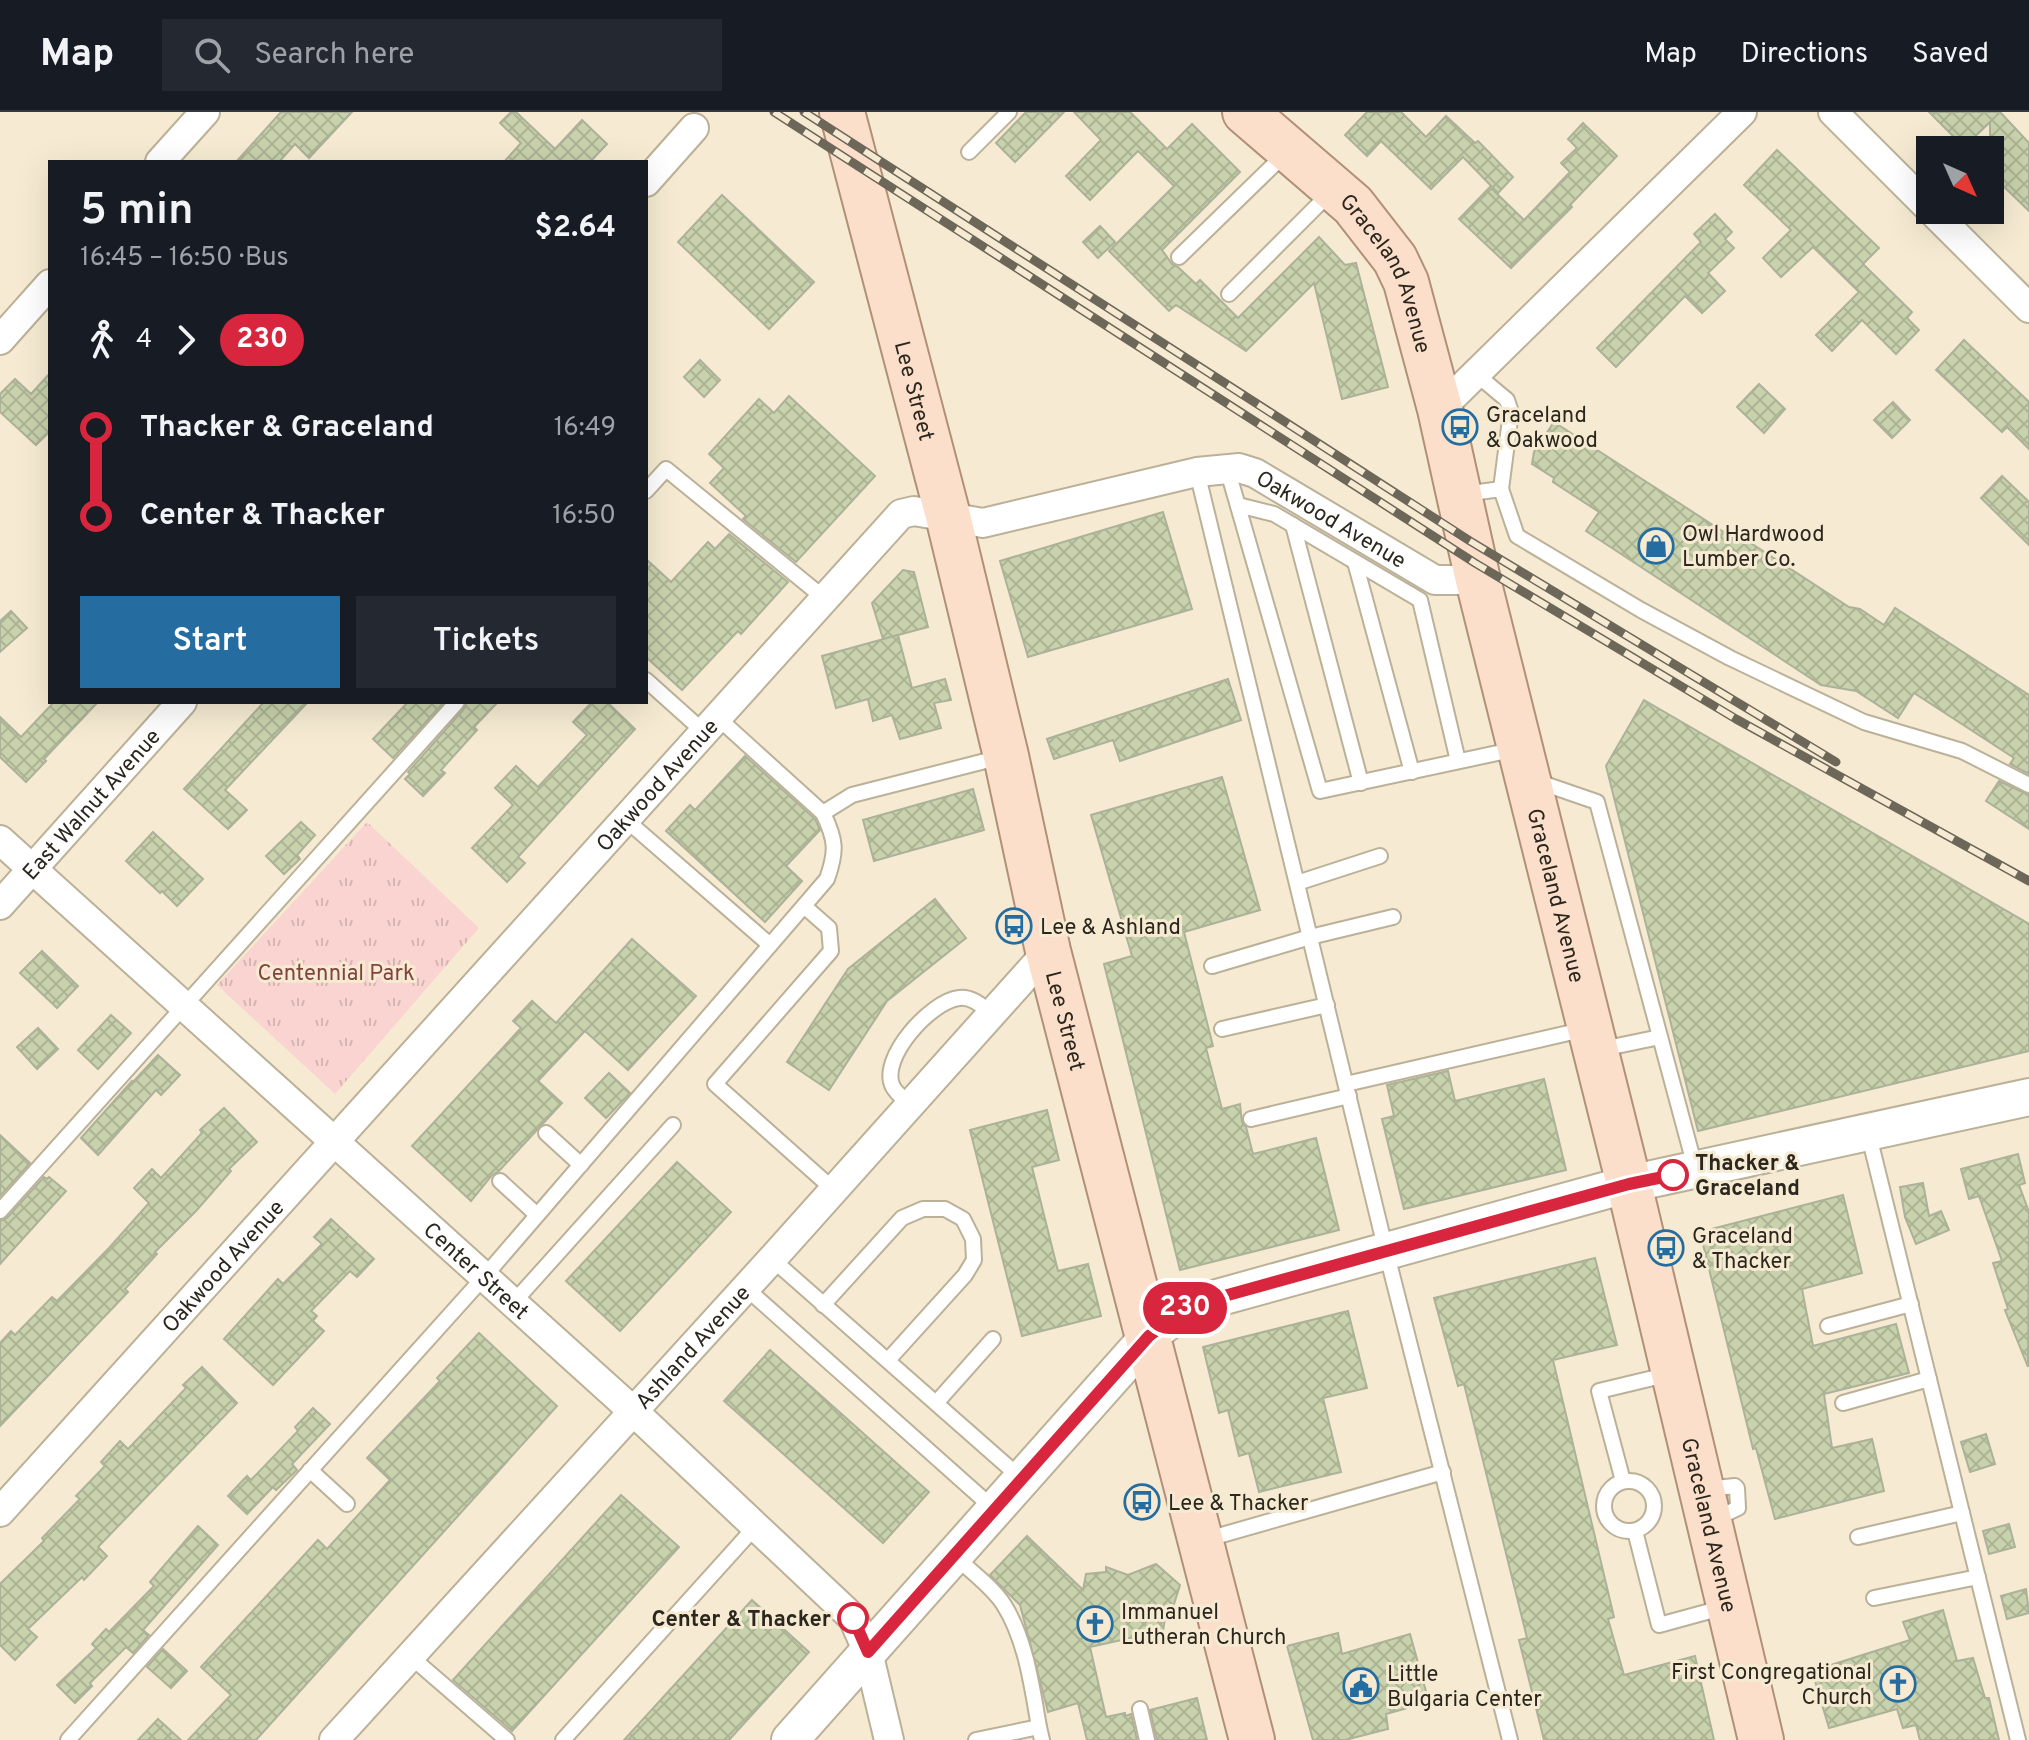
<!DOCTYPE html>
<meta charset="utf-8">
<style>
:root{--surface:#171b24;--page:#242831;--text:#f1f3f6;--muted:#9ea1a6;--line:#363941;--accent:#256ca0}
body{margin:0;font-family:Overpass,sans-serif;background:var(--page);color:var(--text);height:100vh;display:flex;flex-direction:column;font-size:30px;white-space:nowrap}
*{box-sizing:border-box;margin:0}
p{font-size:26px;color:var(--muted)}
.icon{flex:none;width:44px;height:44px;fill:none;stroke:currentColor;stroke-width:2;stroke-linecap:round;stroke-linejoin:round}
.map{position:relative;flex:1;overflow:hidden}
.side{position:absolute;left:48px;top:48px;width:600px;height:544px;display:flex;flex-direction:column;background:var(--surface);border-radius:0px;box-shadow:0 8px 32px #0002}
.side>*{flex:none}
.badge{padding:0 16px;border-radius:26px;font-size:28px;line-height:52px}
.needle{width:52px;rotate:135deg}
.fabs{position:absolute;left:1916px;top:24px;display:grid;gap:16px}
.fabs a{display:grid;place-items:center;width:88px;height:88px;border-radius:0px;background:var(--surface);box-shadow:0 8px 32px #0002;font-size:40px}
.map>.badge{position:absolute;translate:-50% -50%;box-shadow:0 0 0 4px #fff}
.legs{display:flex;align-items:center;gap:12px;height:88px;padding:0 32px;font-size:26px}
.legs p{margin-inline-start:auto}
.headline{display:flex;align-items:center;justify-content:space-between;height:136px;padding:0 32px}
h1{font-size:44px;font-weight:600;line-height:60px}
.primary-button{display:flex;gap:16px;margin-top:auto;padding:16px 32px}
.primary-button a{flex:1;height:92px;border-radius:0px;background:var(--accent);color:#fff;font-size:32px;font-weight:600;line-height:92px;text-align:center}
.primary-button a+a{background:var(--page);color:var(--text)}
ul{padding:0 32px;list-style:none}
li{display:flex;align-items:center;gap:28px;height:88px;font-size:30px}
li i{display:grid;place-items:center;width:12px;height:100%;margin:0 10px;background:currentColor}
li i::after{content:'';width:20px;height:20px;margin:-10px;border:6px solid;border-radius:50%;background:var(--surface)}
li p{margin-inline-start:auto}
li:first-child i{background:linear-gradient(#0000 50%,currentColor 0)}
li:last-child i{background:linear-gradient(currentColor 50%,#0000 0)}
header{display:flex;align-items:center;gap:48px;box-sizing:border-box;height:112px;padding:0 40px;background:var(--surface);border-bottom:2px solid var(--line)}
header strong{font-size:38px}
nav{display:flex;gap:44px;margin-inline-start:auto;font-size:28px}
.search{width:560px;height:72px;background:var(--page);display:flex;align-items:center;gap:20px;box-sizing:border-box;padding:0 28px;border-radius:0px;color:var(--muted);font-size:30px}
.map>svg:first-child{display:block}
.grass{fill:url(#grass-tufts)}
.building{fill:url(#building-cross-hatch);stroke:#acb299;stroke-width:2}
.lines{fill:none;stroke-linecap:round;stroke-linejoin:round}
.service-casing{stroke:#bbb198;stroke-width:18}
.minor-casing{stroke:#bbb198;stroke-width:32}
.tertiary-casing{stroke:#bbb198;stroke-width:40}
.primary-casing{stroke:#b09077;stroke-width:48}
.service{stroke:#fff;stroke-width:14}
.minor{stroke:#fff;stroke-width:28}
.tertiary{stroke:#fff;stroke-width:36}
.primary{stroke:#fbdfca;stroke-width:44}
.rail-casing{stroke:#6d6759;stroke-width:9}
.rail{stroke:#f6ebd2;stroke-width:6;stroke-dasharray:18;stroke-linecap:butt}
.line-1-casing{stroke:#fff;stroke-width:18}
.line-1{stroke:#d7263d;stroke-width:12}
.stop-1-dot{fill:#fff;stroke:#d7263d;stroke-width:4}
.labels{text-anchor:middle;stroke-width:6;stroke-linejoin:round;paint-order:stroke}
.street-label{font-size:22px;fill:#2b271e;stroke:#f6ebd2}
.poi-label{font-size:22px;fill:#2b271e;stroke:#f6ebd2;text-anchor:start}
.park-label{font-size:22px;fill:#7f443e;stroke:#f6ebd2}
.stop-label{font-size:22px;font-weight:bold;fill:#2b271e;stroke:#f6ebd2;text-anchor:start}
</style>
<header>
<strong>Map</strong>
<div class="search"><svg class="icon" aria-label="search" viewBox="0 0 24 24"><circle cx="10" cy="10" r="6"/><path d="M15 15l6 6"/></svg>Search here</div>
<nav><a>Map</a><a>Directions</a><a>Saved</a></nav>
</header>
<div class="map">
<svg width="2029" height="1628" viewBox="0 0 2029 1628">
<defs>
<pattern id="grass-tufts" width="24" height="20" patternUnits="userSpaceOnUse" patternTransform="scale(2)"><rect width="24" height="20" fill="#f9d4d0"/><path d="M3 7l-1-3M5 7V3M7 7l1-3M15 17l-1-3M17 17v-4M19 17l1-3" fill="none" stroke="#d6b6b2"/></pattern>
<pattern id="building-cross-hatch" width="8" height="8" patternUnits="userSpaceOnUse" patternTransform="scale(2)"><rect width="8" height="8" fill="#c8d2ac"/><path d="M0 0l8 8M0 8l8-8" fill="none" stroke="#acb494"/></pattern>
</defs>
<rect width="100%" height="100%" fill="#f6ebd2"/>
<path class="grass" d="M367,710L479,816L335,982L217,873Z"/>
<g class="building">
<path d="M281,0H352L309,46L295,32L279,50H236Z"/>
<path d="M511,0H516L555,37L582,8L607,32L590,50H504L521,31L500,11Z"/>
<path d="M1026,0H1064L1015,50L996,31Z"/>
<path d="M1074,0H1130L1167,37L1192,12L1240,60L1162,138L1172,152L1178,155L1196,172L1200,168L1238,206L1319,125L1345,153L1356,151L1388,275L1342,287L1314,171L1246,239L1176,193L1169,199L1109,139L1174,74L1138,39L1090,88L1066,64L1101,28Z"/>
<path d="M1367,0H1401L1426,25L1446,4L1475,31L1478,29L1513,65L1498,81L1463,45L1431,77L1381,29L1367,44L1345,23Z"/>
<path d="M1929,0H2000L2029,31V99L1998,69L2002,65L1990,52V10L1964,35Z"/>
<path d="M1583,11L1617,44L1570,93L1572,95L1511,156L1459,107L1490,75L1524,108L1570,60L1561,51L1577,36L1568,27Z"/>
<path d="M1777,38L1879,136L1863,152L1912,200L1907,206L1919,218L1896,242L1862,208L1832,239L1816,223L1859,180L1813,135L1781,165L1763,146L1791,118L1744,73Z"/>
<path d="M722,83L814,170L769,217L678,130Z"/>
<path d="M1715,102L1732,120L1725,127L1734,136L1708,161L1725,179L1702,201L1685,184L1616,255L1597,236L1701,130L1694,122Z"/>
<path d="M1100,114L1115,130L1098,146L1083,130Z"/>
<path d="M1964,228L2029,290V337L2007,315L2002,320L1936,258Z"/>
<path d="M700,248L720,268L704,285L684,265Z"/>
<path d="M50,261V319L36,333L0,300V282L15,267L31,282Z"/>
<path d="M1759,272L1785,297L1764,321L1737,295Z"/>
<path d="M789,284L875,364L796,450L743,407L746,404L710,371L724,356L709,342L759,287L774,301Z"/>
<path d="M1893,290L1910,308L1892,326L1874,308Z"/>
<path d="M1554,310L1733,426L1746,428L1849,495L1860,497L1884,513L1895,496L2029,583V662L2010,652L2014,646L1914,581L1898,606L1856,579L1821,573L1586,419L1599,400L1553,370L1554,366L1532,352L1534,340Z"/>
<path d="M2002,364L2029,390V433L1981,386Z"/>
<path d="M1163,400L1192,497L1028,545L1000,449Z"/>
<path d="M729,422L788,470L741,522L738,519L682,578L646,545V447L671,470L708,430L715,437Z"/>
<path d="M903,458L914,460L928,515L883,527L872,491Z"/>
<path d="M11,499L27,516L0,540V509Z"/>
<path d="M898,523L912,576L945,567L951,588L934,591L941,616L900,627L892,603L873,609L868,587L836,596L822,544Z"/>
<path d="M1228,567L1241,608L1120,649L1113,628L1054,647L1047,627Z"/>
<path d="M1644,588L2029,812V939L1698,1019L1606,654Z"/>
<path d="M54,590H98L44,647L46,649L26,670L0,645V605L21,625Z"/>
<path d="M264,590H308L225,678L247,698L228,717L184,677Z"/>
<path d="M408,590H444L393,646L373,627Z"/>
<path d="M467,590H498L474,615L477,618L441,658L445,661L423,684L405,667L410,662L408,660L464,597Z"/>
<path d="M592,590H607L635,617L518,745L525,751L507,770L472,736L513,693L495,676L516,654L538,675L587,623L573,610Z"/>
<path d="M745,644L815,707L820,718L786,754L802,769L765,810L666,719L690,693L695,698Z"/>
<path d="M1222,665L1260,798L1184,820L1213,934L1206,936L1222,997L1240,992L1242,1010L1246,1015L1253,1042L1316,1026L1339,1118L1180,1158L1104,852L1132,844L1091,703Z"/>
<path d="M1999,669L2029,683V717L1986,689Z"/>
<path d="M973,677L984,718L874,749L863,708Z"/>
<path d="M301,710L315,723L297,743L300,747L284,762L266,744Z"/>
<path d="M153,720L203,767L177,794L162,779L160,781L126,749Z"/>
<path d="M935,787L966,826L887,889L829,978L787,950L848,857Z"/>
<path d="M632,827L696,884L628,958L585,919L538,969L562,991L499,1059L492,1063L471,1089L412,1034L521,916L513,909L532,889L556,911Z"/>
<path d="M42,839L78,874L57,896L20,861Z"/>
<path d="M111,903L131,921L98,957L78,938Z"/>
<path d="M38,916L58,937L37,957L17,935Z"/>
<path d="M158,943L180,963L161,983L156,978L98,1043L81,1026L132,969L133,970Z"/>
<path d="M1448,959L1455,989L1544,967L1566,1058L1404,1097L1382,1007L1394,1004L1387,973Z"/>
<path d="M609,961L630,981L606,1006L585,986Z"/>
<path d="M224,996L257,1030L229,1057L231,1059L196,1099L155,1140L157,1142L125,1177L128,1180L0,1314V1231L11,1219L15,1223L52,1185L57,1189L109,1136L149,1091L134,1076L152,1057L161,1066L202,1021L200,1018Z"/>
<path d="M1047,998L1059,1048L1032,1055L1058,1159L1088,1152L1101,1204L1022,1224L970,1018Z"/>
<path d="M0,1023L30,1051L0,1084Z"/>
<path d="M2018,1042L2025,1071L2019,1073L2029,1100L2028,1255L2005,1198L2008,1197L1993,1151L2002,1149L1979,1084L1969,1087L1961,1057Z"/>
<path d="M677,1050L731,1100L620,1219L566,1169Z"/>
<path d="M44,1065L47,1067L49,1065L66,1079L0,1152V1109L7,1106Z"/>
<path d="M1923,1071L1929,1104L1941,1099L1949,1118L1916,1132L1905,1105L1900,1075Z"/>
<path d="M1843,1083L1862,1161L1802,1177L1813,1234L1896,1212L1909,1261L1824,1282L1832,1336L1872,1327L1884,1379L1775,1407L1756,1336L1753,1337L1700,1120Z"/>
<path d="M331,1107L374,1147L357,1165L350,1159L311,1199L317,1204L313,1209L324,1219L273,1273L224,1227L278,1167L283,1172L322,1132L314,1125Z"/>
<path d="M1595,1146L1617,1233L1553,1248L1614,1505L1608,1507L1624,1563L1695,1544L1714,1628H1544L1519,1528L1527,1526L1464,1272L1458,1274L1434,1186Z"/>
<path d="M1348,1199L1367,1276L1323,1286L1341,1360L1259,1380L1249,1341L1239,1344L1228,1298L1219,1301L1203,1235Z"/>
<path d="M479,1221L557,1294L256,1628H188L231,1583L201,1555L318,1428L327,1437L390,1368L367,1346L440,1269L437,1266Z"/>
<path d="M770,1238L929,1380L883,1431L724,1289Z"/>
<path d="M202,1255L237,1291L98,1435L107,1444L84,1468L82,1465L28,1517L37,1525L15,1548L0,1533V1472L44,1429L42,1426L80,1387L76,1384L105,1354L101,1350L120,1329L128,1337L186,1276L183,1273Z"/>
<path d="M313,1296L330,1312L292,1352L297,1358L276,1378L273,1375L247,1402L228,1384L247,1364L251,1368L298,1319L295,1315Z"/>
<path d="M1986,1322L1995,1352L1970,1360L1961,1330Z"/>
<path d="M621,1383L679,1435L512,1619L453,1568Z"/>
<path d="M2009,1412L2015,1435L1989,1442L1983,1419Z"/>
<path d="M198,1414L218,1433L143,1518L149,1523L133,1541L126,1535L90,1571L92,1574L75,1591L57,1573L96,1536L92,1532L106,1517L109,1520L154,1474L150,1470Z"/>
<path d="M1027,1424L1083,1478L1086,1462L1106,1460V1455L1128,1463L1156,1452L1180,1473L1170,1505L1165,1506L1163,1519L1090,1535L1106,1605L1125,1601V1604L1131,1602L1137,1628H1087L1078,1591L1048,1600L1020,1493L990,1463Z"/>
<path d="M2026,1477L2029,1501L2007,1507L2001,1484Z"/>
<path d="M752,1488L809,1540L729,1628H624Z"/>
<path d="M1943,1498L1957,1549L1973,1546L1985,1586H1989L1999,1628H1920L1916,1613L1903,1616L1897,1597L1829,1616L1812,1559L1910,1528L1903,1510Z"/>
<path d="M1338,1521L1342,1542L1410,1522L1429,1590L1386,1602L1388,1617L1345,1628H1313L1287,1534Z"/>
<path d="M163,1537L187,1559L171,1576L147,1555Z"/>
<path d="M1197,1586L1207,1628H1157L1150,1598Z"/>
<path d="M158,1607L181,1628H138Z"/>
</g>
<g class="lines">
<defs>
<g id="service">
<path d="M969,40L1009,0"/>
<path d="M1179,145L1286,41"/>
<path d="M1229,182L1331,80"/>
<path d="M1476,262L1507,288L1511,300L1501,377"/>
<path d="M1227,356L1320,679L1516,637"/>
<path d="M1197,360L1386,1139L1510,1628"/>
<path d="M646,379L666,357L824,486"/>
<path d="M1464,382L1501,377L1517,424L1641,498L1730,546L1864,610L1962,639L2029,673"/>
<path d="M1238,393L1274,402L1420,488L1458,649"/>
<path d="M1293,413L1361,671"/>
<path d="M1355,450L1412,660"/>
<path d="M646,568L704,620"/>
<path d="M1536,669L1597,690L1695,1055"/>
<path d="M823,701L852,683L1001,645"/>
<path d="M625,707L770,833"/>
<path d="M1297,771L1380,744"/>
<path d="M804,794L829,816L831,839L715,972L834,1078"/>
<path d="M1212,854L1310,825L1393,805"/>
<path d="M1222,917L1327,893"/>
<path d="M1602,937L1660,925"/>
<path d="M1346,972L1586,917"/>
<path d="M910,993C905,988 896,981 893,975C878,947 931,889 959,886C972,884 983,895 992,902"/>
<path d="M1251,1007L1349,984"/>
<path d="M1868,1020L2018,1628"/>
<path d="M546,1021L581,1053"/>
<path d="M500,1069L537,1103"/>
<path d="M0,1099L457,590"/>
<path d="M772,1147L1022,1367"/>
<path d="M746,1176L993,1396"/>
<path d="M513,1191L673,1013"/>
<path d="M823,1193L902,1106L923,1097H945L963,1107L973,1127L974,1148L965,1163L889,1247"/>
<path d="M1828,1214L1911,1192"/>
<path d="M937,1290L993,1227"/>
<path d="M1843,1291L1929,1267"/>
<path d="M310,1358L347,1392"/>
<circle cx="1629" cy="1394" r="25"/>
<path d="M1623,1369L1599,1279L1670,1262"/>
<path d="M1706,1377L1735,1374L1737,1376L1738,1396L1713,1408"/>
<path d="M1635,1419L1659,1513L1725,1495"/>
<path d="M1858,1425L1962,1401"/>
<path d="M1204,1428L1443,1360"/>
<path d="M955,1444C970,1459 993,1475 1004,1493C1026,1528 1032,1575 1039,1615"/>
<path d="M1874,1486L1978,1465"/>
<path d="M410,1544L507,1628"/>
<path d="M1140,1597L1147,1628"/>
<path d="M68,1628L484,1165L827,767C837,739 836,728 823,701L717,605"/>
<path d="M563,1628L756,1414"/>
<path d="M976,1628L1039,1615L1042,1628"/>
</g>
<g id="minor">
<path d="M1833,0L1930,97"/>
<path d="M160,50L205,0"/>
<path d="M646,70L694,16"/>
<path d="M1931,98L2029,196"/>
<path d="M0,228L50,172"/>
<path d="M1440,297L1742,0"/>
<path id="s1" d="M0,728L633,1299L853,1506L868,1540L889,1628"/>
<path id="s2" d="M0,793L182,590"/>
<path id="s3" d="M0,1400L901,402L914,399L983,411L1197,360L1239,356L1255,361L1435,468H1478"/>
<path id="s4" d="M334,1628L772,1147L1048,839"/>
</g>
<path id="tertiary" d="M790,1628L1149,1224L1188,1194L1629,1072L2029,985"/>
<g id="primary">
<path id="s5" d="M842,0L948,404L1006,644L1048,839L1252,1628"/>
<path id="s6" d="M1245,0L1353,93L1395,147L1406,170L1440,297L1478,468L1629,1072L1761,1628"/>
</g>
</defs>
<use href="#service" class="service-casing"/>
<use href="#minor" class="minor-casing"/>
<use href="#tertiary" class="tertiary-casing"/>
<use href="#primary" class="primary-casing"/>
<use href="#service" class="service"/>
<use href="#minor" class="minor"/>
<use href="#tertiary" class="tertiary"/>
<use href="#primary" class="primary"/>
<defs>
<g id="rail">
<path d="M774,0L1475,451L1736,607L2029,769"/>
<path d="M804,0L1470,429L1836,650"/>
</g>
</defs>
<use href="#rail" class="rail-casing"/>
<use href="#rail" class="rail"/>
</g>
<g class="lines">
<defs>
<path id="line-1" d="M853,1506L868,1540L1149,1224L1188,1194L1629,1072L1673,1063"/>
</defs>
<use href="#line-1" class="line-1-casing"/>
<use href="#line-1" class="line-1"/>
</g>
<defs>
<symbol id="bus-ring" viewBox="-11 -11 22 22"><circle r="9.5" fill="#f6ebd2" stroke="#256ca0" stroke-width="1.5"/><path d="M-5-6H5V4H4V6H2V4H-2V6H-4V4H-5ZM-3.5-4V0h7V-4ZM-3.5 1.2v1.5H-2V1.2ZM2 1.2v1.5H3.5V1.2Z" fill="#256ca0"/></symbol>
<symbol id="shop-ring" viewBox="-11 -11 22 22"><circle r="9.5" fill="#f6ebd2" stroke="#256ca0" stroke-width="1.5"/><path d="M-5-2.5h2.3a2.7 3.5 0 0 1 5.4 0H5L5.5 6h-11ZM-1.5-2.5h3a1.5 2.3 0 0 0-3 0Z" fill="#256ca0"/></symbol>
<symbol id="church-ring" viewBox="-11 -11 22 22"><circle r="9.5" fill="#f6ebd2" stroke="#256ca0" stroke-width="1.5"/><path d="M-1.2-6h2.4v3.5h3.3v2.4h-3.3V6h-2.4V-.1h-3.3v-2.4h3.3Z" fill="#256ca0"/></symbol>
<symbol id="civic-ring" viewBox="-11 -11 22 22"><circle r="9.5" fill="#f6ebd2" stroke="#256ca0" stroke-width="1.5"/><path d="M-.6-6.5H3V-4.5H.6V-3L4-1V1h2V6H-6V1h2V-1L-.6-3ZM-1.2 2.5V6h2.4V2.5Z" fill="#256ca0"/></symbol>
</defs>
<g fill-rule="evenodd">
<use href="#bus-ring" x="1440" y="295" width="40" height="40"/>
<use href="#shop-ring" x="1636" y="414" width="40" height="40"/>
<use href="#bus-ring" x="994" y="794" width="40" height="40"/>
<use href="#bus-ring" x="1646" y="1116" width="40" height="40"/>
<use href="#bus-ring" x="1122" y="1370" width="40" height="40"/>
<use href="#church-ring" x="1075" y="1492" width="40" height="40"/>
<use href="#church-ring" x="1878" y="1552" width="40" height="40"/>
<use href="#civic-ring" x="1341" y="1554" width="40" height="40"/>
</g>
<g class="stop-1-dot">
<circle cx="1673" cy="1063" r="14"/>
<circle cx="853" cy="1506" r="14"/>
</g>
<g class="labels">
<g class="street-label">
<text dy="8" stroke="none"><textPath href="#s6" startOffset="220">Graceland Avenue</textPath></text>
<text dy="8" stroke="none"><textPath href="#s5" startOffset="288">Lee Street</textPath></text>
<text dy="8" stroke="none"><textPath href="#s3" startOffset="1796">Oakwood Avenue</textPath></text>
<text dy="8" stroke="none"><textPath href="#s3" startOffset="980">Oakwood Avenue</textPath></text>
<text dy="8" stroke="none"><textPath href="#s2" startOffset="136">East Walnut Avenue</textPath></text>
<text dy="8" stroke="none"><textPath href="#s6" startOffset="868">Graceland Avenue</textPath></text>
<text dy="8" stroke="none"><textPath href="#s5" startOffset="936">Lee Street</textPath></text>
<text dy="8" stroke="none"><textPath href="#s3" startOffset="332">Oakwood Avenue</textPath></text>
<text dy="8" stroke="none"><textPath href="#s1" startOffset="642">Center Street</textPath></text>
<text dy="8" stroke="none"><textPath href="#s4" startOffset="532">Ashland Avenue</textPath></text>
<text dy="8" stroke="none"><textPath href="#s6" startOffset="1516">Graceland Avenue</textPath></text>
</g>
<g class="poi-label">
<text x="1486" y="310">Graceland<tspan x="1486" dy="25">&amp; Oakwood</tspan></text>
<text x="1682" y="429">Owl Hardwood<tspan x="1682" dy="25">Lumber Co.</tspan></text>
<text x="1040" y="822">Lee &amp; Ashland</text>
<text x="1692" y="1131">Graceland<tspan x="1692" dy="25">&amp; Thacker</tspan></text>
<text x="1168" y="1398">Lee &amp; Thacker</text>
<text x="1121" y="1507">Immanuel<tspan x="1121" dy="25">Lutheran Church</tspan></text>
<text x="1872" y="1567" text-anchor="end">First Congregational<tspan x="1872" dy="25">Church</tspan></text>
<text x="1387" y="1569">Little<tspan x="1387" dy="25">Bulgaria Center</tspan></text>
</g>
<g class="park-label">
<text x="336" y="868">Centennial Park</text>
</g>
<g class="stop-label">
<text x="1695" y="1058">Thacker &amp;<tspan x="1695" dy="25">Graceland</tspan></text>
<text x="831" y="1514" text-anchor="end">Center &amp; Thacker</text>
</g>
</g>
</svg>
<div class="fabs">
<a><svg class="needle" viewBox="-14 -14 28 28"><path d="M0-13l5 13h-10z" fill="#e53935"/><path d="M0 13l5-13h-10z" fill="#9ea1a6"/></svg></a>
</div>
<b class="badge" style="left:1185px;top:1196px;background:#d7263d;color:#fff">230</b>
<section class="side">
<div class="headline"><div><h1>5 min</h1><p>16:45 – 16:50 · Bus</p></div><b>$2.64</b></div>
<div class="legs"><svg class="icon" aria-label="walk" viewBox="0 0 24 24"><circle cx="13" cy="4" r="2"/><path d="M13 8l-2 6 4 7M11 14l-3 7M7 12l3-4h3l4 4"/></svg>4<svg class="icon" aria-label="forward" viewBox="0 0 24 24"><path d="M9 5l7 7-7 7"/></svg><b class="badge" style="background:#d7263d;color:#fff">230</b></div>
<ul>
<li><i style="color:#d7263d"></i><b>Thacker &amp; Graceland</b><p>16:49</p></li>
<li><i style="color:#d7263d"></i><b>Center &amp; Thacker</b><p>16:50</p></li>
</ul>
<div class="primary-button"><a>Start</a><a>Tickets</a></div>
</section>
</div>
